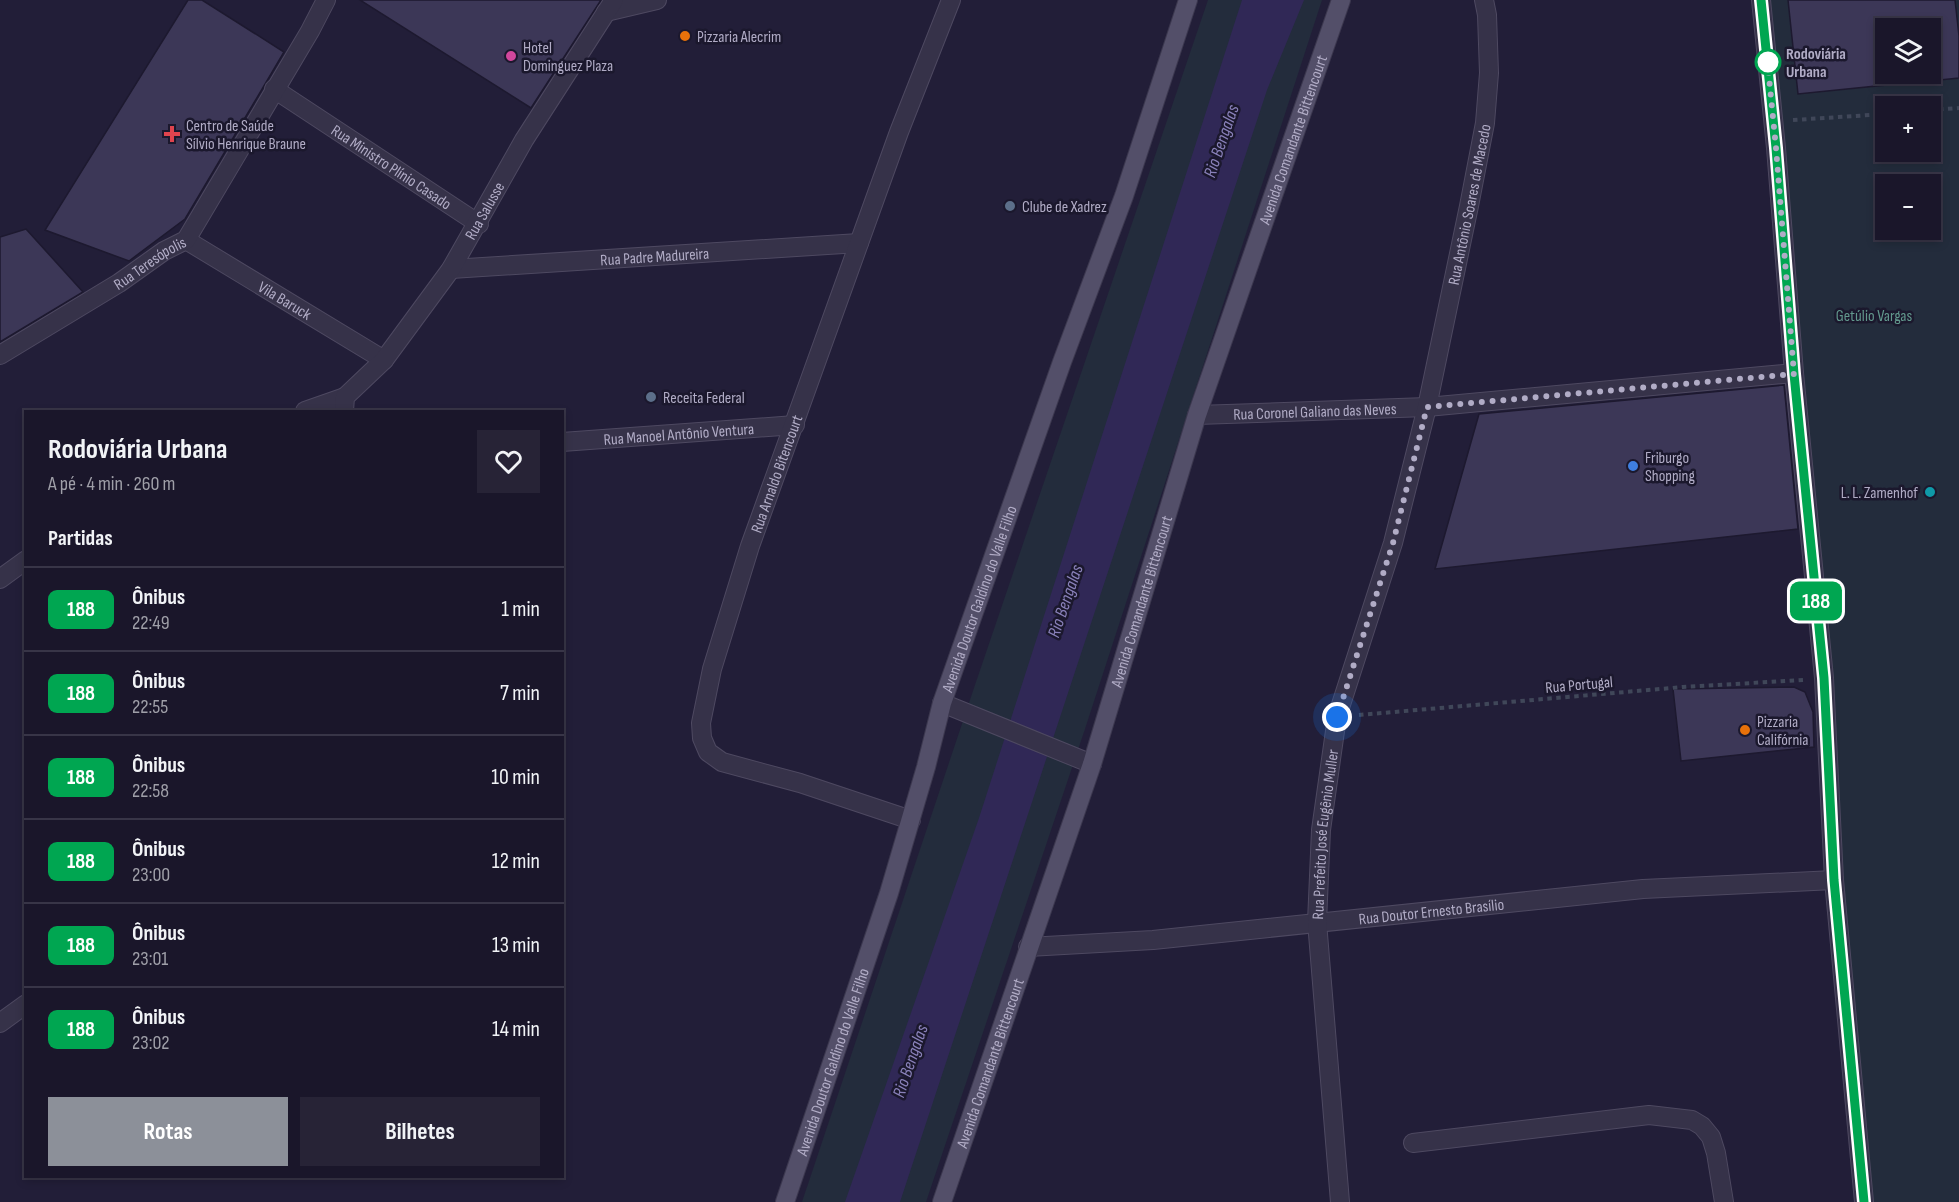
<!DOCTYPE html>
<html lang="pt">
<meta charset="utf-8">
<style>
:root{--surface:#1a162a;--page:#272336;--text:#f1f3f6;--muted:#9f9fa8;--line:#383547;--accent:#8c9099}
body{margin:0;font-family:"Sofia Sans Condensed",sans-serif;background:var(--page);color:var(--text);height:100vh;display:flex;flex-direction:column;font-size:22px;white-space:nowrap}
*{box-sizing:border-box;margin:0}
p{font-size:20px;color:var(--muted)}
.icon{flex:none;width:33px;height:33px;fill:none;stroke:currentColor;stroke-width:2;stroke-linecap:round;stroke-linejoin:round}
.map{position:relative;flex:1;overflow:hidden}
.sheet{position:absolute;left:24px;top:410px;width:540px;height:768px;display:flex;flex-direction:column;background:var(--surface);border-radius:0px;box-shadow:0 3px 9px #0003,0 0 0 2px var(--line)}
.sheet>*{flex:none}
.badge{padding:0 12px;border-radius:9px;font-size:21px;line-height:39px}
.controls{position:absolute;left:1875px;top:18px;display:grid;gap:12px}
.controls a{display:grid;place-items:center;width:66px;height:66px;border-radius:0px;background:var(--surface);box-shadow:0 3px 9px #0003,0 0 0 2px var(--line);font-size:30px}
.you{position:absolute;width:30px;height:30px;margin:-15px;border:4px solid #fff;border-radius:50%;background:#1a73e8;box-shadow:0 0 0 9px #1a73e833}
.map>.badge{position:absolute;translate:-50% -50%;box-shadow:0 0 0 3px #fff}
h2{padding:0 24px;font-size:22px;line-height:54px}
.round{display:grid;place-items:center;flex:none;width:63px;height:63px;border-radius:0px;background:var(--page)}
.summary{display:flex;align-items:center;justify-content:space-between;height:102px;padding:0 24px}
h1{font-size:28px;font-weight:700;line-height:45px}
.cta{display:flex;gap:12px;margin-top:auto;padding:12px 24px}
.cta a{flex:1;height:69px;border-radius:0px;background:var(--accent);color:#fff;font-size:24px;font-weight:700;line-height:69px;text-align:center}
.cta a+a{background:var(--page);color:var(--text)}
ul{padding:0;list-style:none}
li{display:flex;align-items:center;gap:18px;height:84px;padding:0 24px;border-top:2px solid var(--line)}
li div{flex:1}
li b{display:block;font-size:22px}
li em{font-style:normal}
li .badge{min-width:66px;font-weight:700;text-align:center}
.map>svg:first-child{display:block}
.green{fill:#232c3c;fill-rule:evenodd}
.water{fill:#302856}
.building{fill:#3c3757;stroke:#1d192f;stroke-width:1.5}
.lines{fill:none;stroke-linecap:round;stroke-linejoin:round}
.minor-casing{stroke:#4e4961;stroke-width:20}
.major-casing{stroke:#3c384f;stroke-width:20}
.path{stroke:#404759;stroke-width:4;stroke-dasharray:4.5 4.5;stroke-linecap:butt}
.minor{stroke:#363249;stroke-width:18}
.major{stroke:#534f69;stroke-width:18}
.line-casing{stroke:#fff;stroke-width:14}
.line{stroke:#00a651;stroke-width:9}
.walk{stroke:#b1acc6;stroke-width:6;stroke-dasharray:0 10.8}
.food-dot{fill:#e8710a;stroke:#1b182d;stroke-width:2}
.hotel-dot{fill:#d1479c;stroke:#1b182d;stroke-width:2}
.stop-dot{fill:#fff;stroke:#00a651;stroke-width:3}
.health-dot{fill:#e0444e;stroke:#1b182d;stroke-width:2}
.service-dot{fill:#5c6f8a;stroke:#1b182d;stroke-width:2}
.shop-dot{fill:#3f7fe0;stroke:#1b182d;stroke-width:2}
.culture-dot{fill:#0f9aa8;stroke:#1b182d;stroke-width:2}
.labels{text-anchor:middle;stroke-width:5;stroke-linejoin:round;paint-order:stroke}
.poi-label{font-size:16px;fill:#b1acc6;stroke:#1b182d;text-anchor:start}
.stop-label{font-size:16px;font-weight:bold;fill:#b1acc6;stroke:#1b182d;text-anchor:start}
.street-label{font-size:16px;fill:#b1acc6;stroke:#1b182d}
.park-label{font-size:16px;fill:#62988d;stroke:#1b182d}
.water-label{font-size:18px;font-style:italic;fill:#8981b9;stroke:#1b182d}
</style>
<div class="map">
<svg width="1959" height="1202" viewBox="0 0 1959 1202">
<rect width="100%" height="100%" fill="#221e38"/>
<g class="green">
<path d="M1208,0H1322L1085,729L926,1202H802L976,682Z"/>
<path d="M1761,0H1959V1202H1864ZM1886,28H1930V74H1886ZM1886,106H1930V152H1886ZM1886,184H1930V230H1886Z"/>
</g>
<path class="water" d="M1242,0H1304L1267,90L900,1202H845L979,818Z"/>
<g class="building">
<path d="M188,0H202L284,52L185,219L129,261L45,230Z"/>
<path d="M360,0H601L531,108Z"/>
<path d="M1788,0H1955L1959,36V78L1930,81V28H1886V85L1798,94Z"/>
<path d="M26,229L83,292L0,342V237Z"/>
<path d="M1784,385L1798,529L1435,569L1479,414Z"/>
<path d="M1794,687L1805,692L1813,712L1814,747L1681,761L1673,689Z"/>
</g>
<g class="lines">
<defs>
<g id="minor">
<path d="M1761,0L1776,148L1794,373L1824,678L1834,880L1864,1202"/>
<path d="M606,12L657,0"/>
<path id="s1" d="M274,89L479,224"/>
<path id="s2" d="M186,240L384,360"/>
<path id="s3" d="M451,269L859,243"/>
<path id="s4" d="M0,355L119,283L164,251L186,240L310,31L326,0"/>
<path d="M305,411L345,397"/>
<path id="s5" d="M344,411L345,397L384,360L451,269L524,140L614,0"/>
<path id="s6" d="M1197,415L1427,407L1794,373"/>
<path id="s7" d="M562,442L795,425"/>
<path d="M0,579L26,560"/>
<path d="M942,703L1092,764"/>
<path id="s8" d="M911,820L800,783L722,762L708,752L702,738L701,723L712,669L750,546L899,132L951,0"/>
<path id="s9" d="M1028,947L1153,940L1643,889L1834,880"/>
<path d="M0,1023L26,1004"/>
<path d="M1413,1143L1649,1115L1692,1120L1702,1126L1711,1137L1716,1153L1724,1202"/>
<path id="s10" d="M1340,1202L1317,922L1321,830L1337,717L1393,543L1427,407L1469,206L1485,123L1489,73L1487,15L1484,0"/>
</g>
<g id="major">
<path id="s11" d="M785,1202L889,893L926,767L942,703L1062,362L1124,196L1188,0"/>
<path id="s12" d="M942,1202L1092,764L1197,415L1341,0"/>
</g>
</defs>
<use href="#minor" class="minor-casing"/>
<use href="#major" class="major-casing"/>
<g class="path">
<path d="M1930,110L1959,108"/>
<path d="M1793,120L1886,114"/>
<path d="M1359,715L1683,687L1803,680"/>
</g>
<use href="#minor" class="minor"/>
<use href="#major" class="major"/>
</g>
<g class="lines">
<defs>
<path id="line" d="M1761,0L1776,148L1794,374L1824,678L1834,880L1864,1202"/>
</defs>
<use href="#line" class="line-casing"/>
<use href="#line" class="line"/>
<path class="walk" d="M1337,717L1393,543L1427,407L1794,374L1776,148L1767,57L1768,62"/>
</g>
<g class="food-dot">
<circle cx="685" cy="36" r="6"/>
<circle cx="1745" cy="730" r="6"/>
</g>
<circle class="hotel-dot" cx="511" cy="56" r="6"/>
<circle class="stop-dot" cx="1768" cy="62" r="12"/>
<path class="health-dot" d="M169 125h6v6h6v6h-6v6h-6v-6h-6v-6h6z"/>
<g class="service-dot">
<circle cx="1010" cy="206" r="6"/>
<circle cx="651" cy="397" r="6"/>
</g>
<circle class="shop-dot" cx="1633" cy="466" r="6"/>
<circle class="culture-dot" cx="1930" cy="492" r="6"/>
<g class="labels">
<g class="poi-label">
<text x="697" y="42">Pizzaria Alecrim</text>
<text x="523" y="53">Hotel<tspan x="523" dy="18">Dominguez Plaza</tspan></text>
<text x="186" y="131">Centro de Saúde<tspan x="186" dy="18">Sílvio Henrique Braune</tspan></text>
<text x="1022" y="212">Clube de Xadrez</text>
<text x="663" y="403">Receita Federal</text>
<text x="1645" y="463">Friburgo<tspan x="1645" dy="18">Shopping</tspan></text>
<text x="1918" y="498" text-anchor="end">L. L. Zamenhof</text>
<text x="1757" y="727">Pizzaria<tspan x="1757" dy="18">Califórnia</tspan></text>
</g>
<g class="stop-label">
<text x="1786" y="59">Rodoviária<tspan x="1786" dy="18">Urbana</tspan></text>
</g>
<g class="street-label">
<text dy="6" stroke="none"><textPath href="#s12" startOffset="1119">Avenida Comandante Bittencourt</textPath></text>
<text dy="6" stroke="none"><textPath href="#s1" startOffset="141">Rua Ministro Plínio Casado</textPath></text>
<text dy="6" stroke="none"><textPath href="#s10" startOffset="1017">Rua Antônio Soares de Macedo</textPath></text>
<text dy="6" stroke="none"><textPath href="#s5" startOffset="248">Rua Salusse</textPath></text>
<text dy="6" stroke="none"><textPath href="#s3" startOffset="204">Rua Padre Madureira</textPath></text>
<text dy="6" stroke="none"><textPath href="#s4" startOffset="176">Rua Teresópolis</textPath></text>
<text dy="6" stroke="none"><textPath href="#s2" startOffset="116">Vila Baruck</textPath></text>
<text dy="6" stroke="none"><textPath href="#s6" startOffset="118">Rua Coronel Galiano das Neves</textPath></text>
<text dy="6" stroke="none"><textPath href="#s7" startOffset="117">Rua Manoel Antônio Ventura</textPath></text>
<text dy="6" stroke="none"><textPath href="#s8" startOffset="506">Rua Arnaldo Bitencourt</textPath></text>
<text dy="6" stroke="none"><textPath href="#s11" startOffset="634">Avenida Doutor Galdino do Valle Filho</textPath></text>
<text dy="6" stroke="none"><textPath href="#s12" startOffset="633">Avenida Comandante Bittencourt</textPath></text>
<text transform="translate(1579 684) rotate(-5)" y="6">Rua Portugal</text>
<text dy="6" stroke="none"><textPath href="#s10" startOffset="369">Rua Prefeito José Eugênio Muller</textPath></text>
<text dy="6" stroke="none"><textPath href="#s9" startOffset="405">Rua Doutor Ernesto Brasílio</textPath></text>
<text dy="6" stroke="none"><textPath href="#s11" startOffset="148">Avenida Doutor Galdino do Valle Filho</textPath></text>
<text dy="6" stroke="none"><textPath href="#s12" startOffset="147">Avenida Comandante Bittencourt</textPath></text>
</g>
<g class="park-label">
<text x="1874" y="321">Getúlio Vargas</text>
</g>
<g class="water-label">
<text transform="translate(1221 141) rotate(-71)" y="6">Rio Bengalas</text>
<text transform="translate(1065 601) rotate(-71)" y="6">Rio Bengalas</text>
<text transform="translate(910 1061) rotate(-71)" y="6">Rio Bengalas</text>
</g>
</g>
</svg>
<div class="controls">
<a><svg class="icon" aria-label="layers" viewBox="0 0 24 24"><path d="M12 4l9 5-9 5-9-5zM3 14l9 5 9-5"/></svg></a>
<a>+</a>
<a>−</a>
</div>
<div class="you" style="left:1337px;top:717px"></div>
<b class="badge" style="left:1816px;top:601px;background:#00a651;color:#fff">188</b>
<section class="sheet">
<div class="summary"><div><h1>Rodoviária Urbana</h1><p>A pé · 4 min · 260 m</p></div><a class="round"><svg class="icon" aria-label="heart" viewBox="0 0 24 24"><path d="M12 20l-8-8c-3-5 5-10 8-4 3-6 11-1 8 4z"/></svg></a></div>
<h2>Partidas</h2>
<ul>
<li><span class="badge" style="background:#00a651;color:#fff">188</span><div><b>Ônibus</b><p>22:49</p></div><em>1 min</em></li>
<li><span class="badge" style="background:#00a651;color:#fff">188</span><div><b>Ônibus</b><p>22:55</p></div><em>7 min</em></li>
<li><span class="badge" style="background:#00a651;color:#fff">188</span><div><b>Ônibus</b><p>22:58</p></div><em>10 min</em></li>
<li><span class="badge" style="background:#00a651;color:#fff">188</span><div><b>Ônibus</b><p>23:00</p></div><em>12 min</em></li>
<li><span class="badge" style="background:#00a651;color:#fff">188</span><div><b>Ônibus</b><p>23:01</p></div><em>13 min</em></li>
<li><span class="badge" style="background:#00a651;color:#fff">188</span><div><b>Ônibus</b><p>23:02</p></div><em>14 min</em></li>
</ul>
<div class="cta"><a>Rotas</a><a>Bilhetes</a></div>
</section>
</div>
